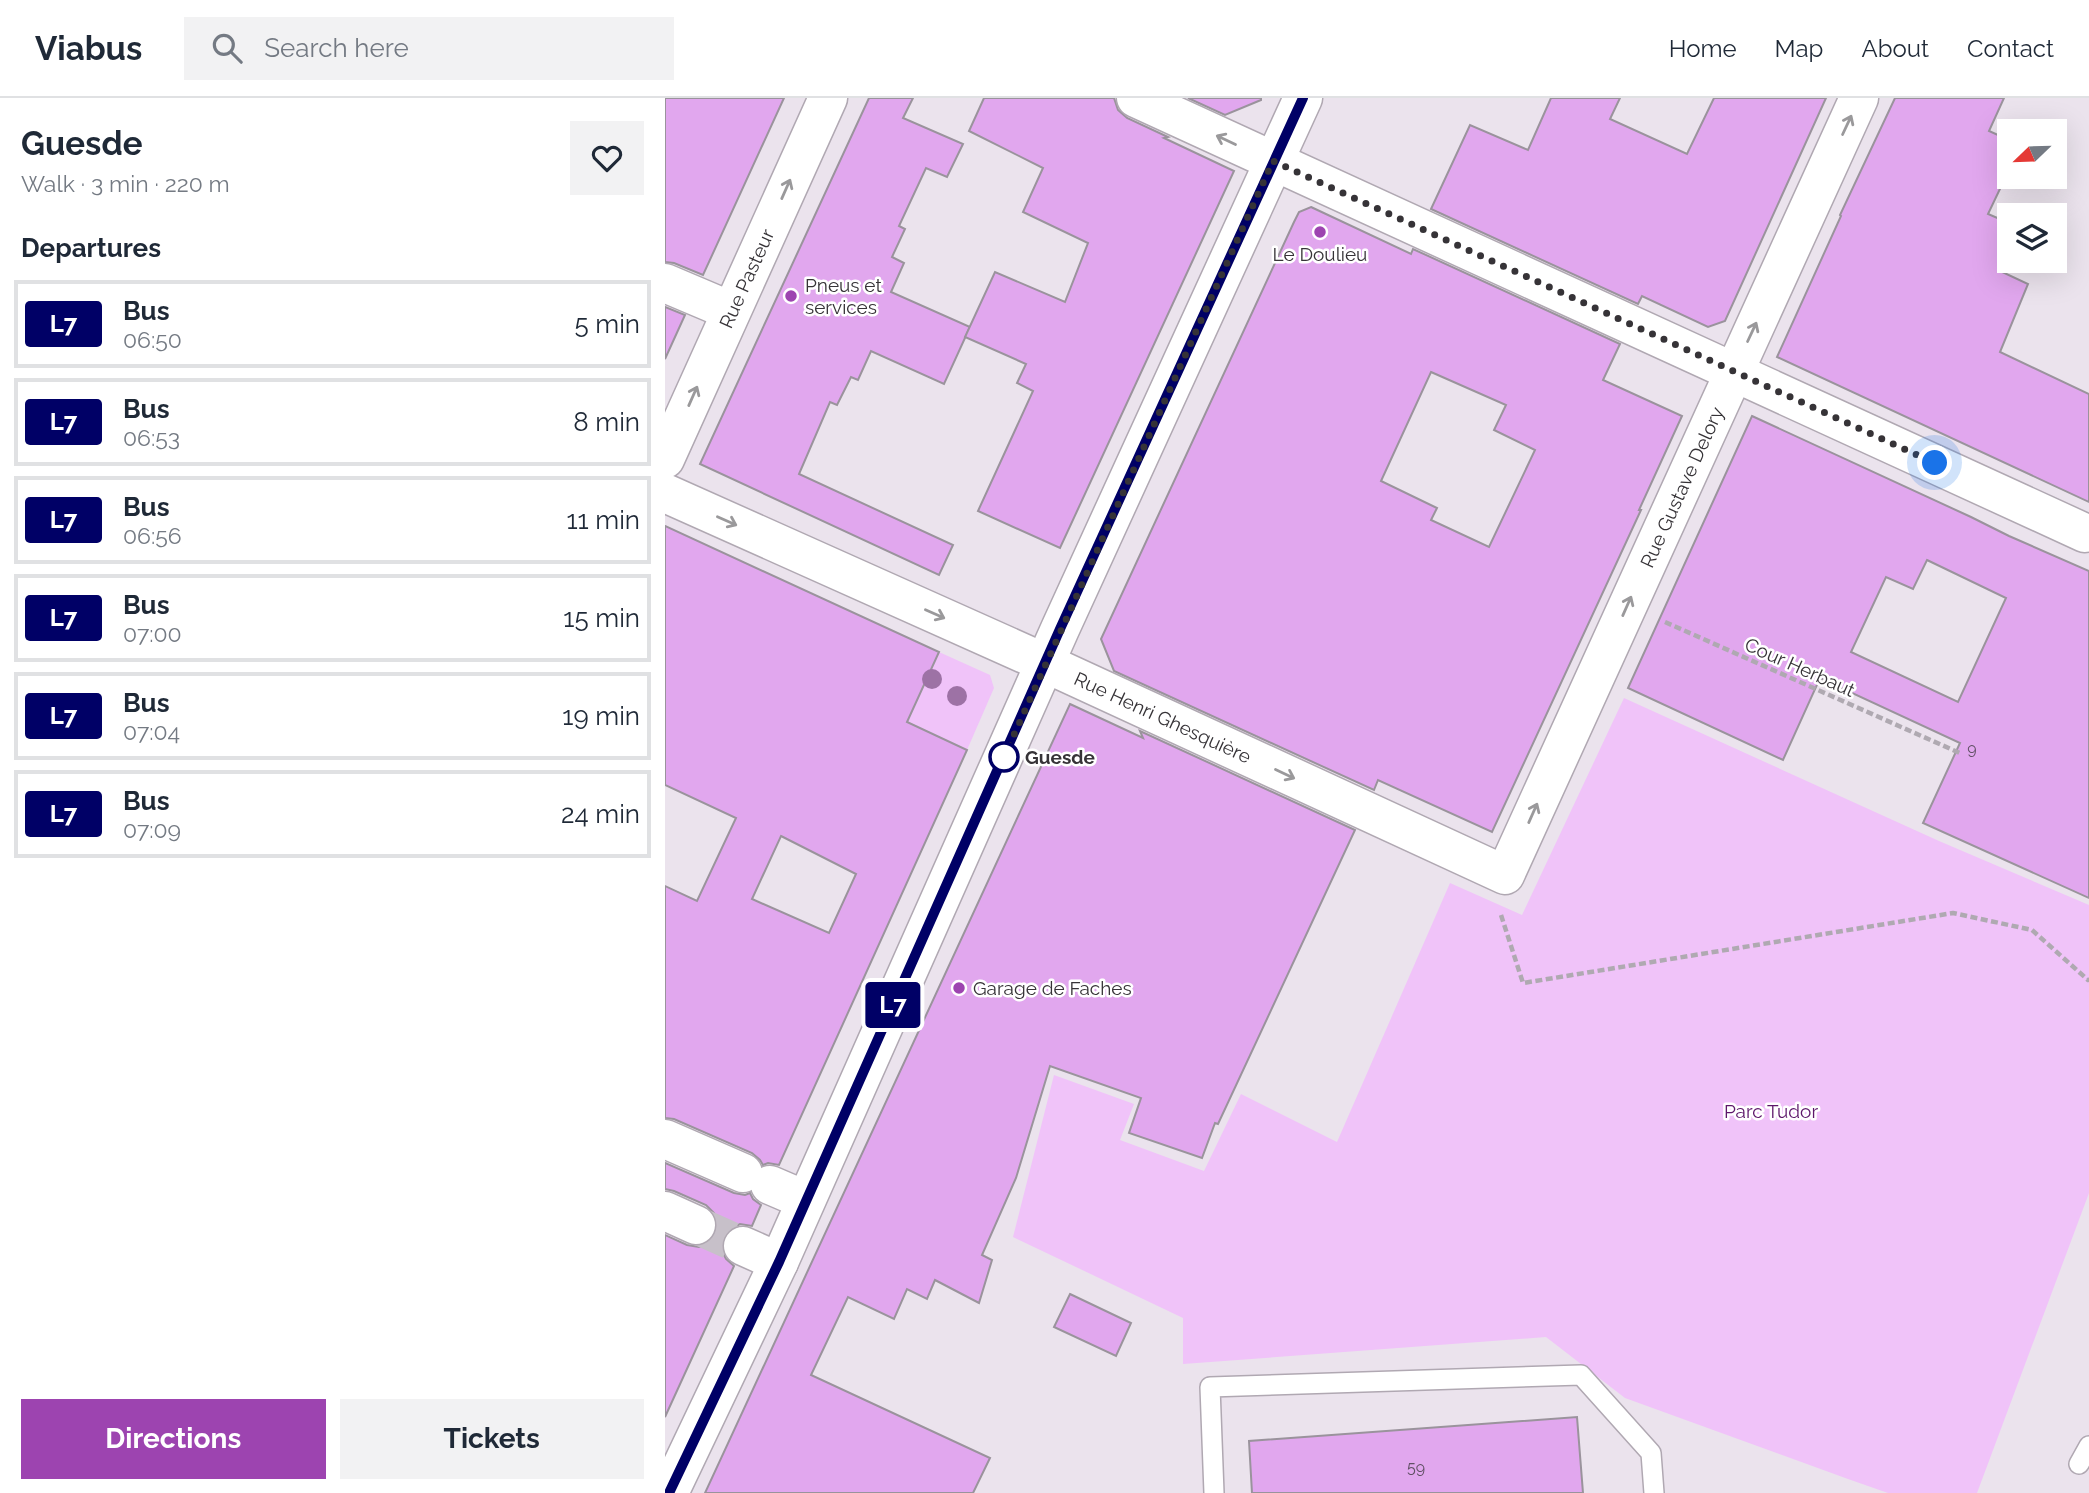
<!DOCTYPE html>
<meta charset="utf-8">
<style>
:root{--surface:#fff;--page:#f2f2f3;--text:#1f2937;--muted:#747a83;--line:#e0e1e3;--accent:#9d44b0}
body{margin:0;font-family:Raleway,sans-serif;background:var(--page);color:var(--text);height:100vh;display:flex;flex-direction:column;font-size:26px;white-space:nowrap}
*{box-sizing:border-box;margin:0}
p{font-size:23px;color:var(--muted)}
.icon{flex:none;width:38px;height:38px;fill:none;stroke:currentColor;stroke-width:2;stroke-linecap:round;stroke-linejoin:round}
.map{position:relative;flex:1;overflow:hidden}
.drawer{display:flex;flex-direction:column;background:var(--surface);width:665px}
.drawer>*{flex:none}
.badge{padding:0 14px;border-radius:5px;font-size:24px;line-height:46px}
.needle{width:46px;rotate:247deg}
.tools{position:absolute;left:1332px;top:21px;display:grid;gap:14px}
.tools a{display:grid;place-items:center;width:70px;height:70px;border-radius:0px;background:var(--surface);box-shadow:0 7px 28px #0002;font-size:35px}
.you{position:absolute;width:35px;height:35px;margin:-18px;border:5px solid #fff;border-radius:50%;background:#1a73e8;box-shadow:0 0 0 10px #1a73e833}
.map>.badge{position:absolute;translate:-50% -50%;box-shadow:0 0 0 4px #fff}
h2{padding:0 21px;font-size:26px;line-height:63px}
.round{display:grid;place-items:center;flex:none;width:74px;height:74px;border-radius:0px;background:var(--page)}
.head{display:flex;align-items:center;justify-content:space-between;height:119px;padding:0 21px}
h1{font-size:33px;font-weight:700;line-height:52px}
.button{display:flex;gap:14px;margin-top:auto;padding:14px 21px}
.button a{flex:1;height:80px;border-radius:0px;background:var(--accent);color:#fff;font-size:28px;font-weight:700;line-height:80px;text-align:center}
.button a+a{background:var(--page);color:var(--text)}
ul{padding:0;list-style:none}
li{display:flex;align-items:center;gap:21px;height:88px;margin:0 14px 10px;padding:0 7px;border:4px solid var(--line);border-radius:0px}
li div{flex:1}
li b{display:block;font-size:26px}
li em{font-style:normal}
li .badge{min-width:77px;font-weight:700;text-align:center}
header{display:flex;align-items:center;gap:42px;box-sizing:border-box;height:98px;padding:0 35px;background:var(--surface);border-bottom:2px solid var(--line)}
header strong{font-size:33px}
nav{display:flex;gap:38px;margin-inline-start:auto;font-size:24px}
.search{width:490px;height:63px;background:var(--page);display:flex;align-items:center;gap:18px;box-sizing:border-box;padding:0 24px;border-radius:0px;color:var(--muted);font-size:26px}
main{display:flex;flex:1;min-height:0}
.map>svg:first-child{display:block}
.green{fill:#f0c3f9}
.building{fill:#e1a7ee;stroke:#9a939c;stroke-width:2;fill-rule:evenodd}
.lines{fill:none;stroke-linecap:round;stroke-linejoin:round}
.minor-tunnel{stroke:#c7c0c9;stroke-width:38;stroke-dasharray:38 19;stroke-linecap:butt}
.service-casing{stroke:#b0a8b2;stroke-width:22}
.minor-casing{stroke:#b0a8b2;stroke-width:41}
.path{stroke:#afa9b1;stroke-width:4.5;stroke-dasharray:7 3.5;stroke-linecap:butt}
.service{stroke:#fff;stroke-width:19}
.minor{stroke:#fff;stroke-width:38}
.tree{fill:#9d72a5}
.oneway{stroke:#9a999b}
.line-casing{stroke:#fff;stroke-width:16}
.line{stroke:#006;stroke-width:10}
.walk{stroke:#363337;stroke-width:7;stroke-dasharray:0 12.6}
.poi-dot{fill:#9d44b0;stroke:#fff;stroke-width:2.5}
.stop-dot{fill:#fff;stroke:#006;stroke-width:3.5}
.labels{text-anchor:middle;stroke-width:5;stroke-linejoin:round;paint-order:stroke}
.number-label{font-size:16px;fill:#615065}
.poi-label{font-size:19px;fill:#363337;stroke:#fff;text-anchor:start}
.street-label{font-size:19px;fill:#363337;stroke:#fff}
.stop-label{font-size:19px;font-weight:bold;fill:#363337;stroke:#fff;text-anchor:start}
.park-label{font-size:19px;fill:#5d166a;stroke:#fff}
</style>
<header>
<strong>Viabus</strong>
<div class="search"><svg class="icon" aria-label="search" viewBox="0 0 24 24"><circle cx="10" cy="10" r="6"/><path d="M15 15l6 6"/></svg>Search here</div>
<nav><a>Home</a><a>Map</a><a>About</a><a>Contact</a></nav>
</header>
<main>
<section class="drawer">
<div class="head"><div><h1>Guesde</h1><p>Walk · 3 min · 220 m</p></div><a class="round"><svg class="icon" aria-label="heart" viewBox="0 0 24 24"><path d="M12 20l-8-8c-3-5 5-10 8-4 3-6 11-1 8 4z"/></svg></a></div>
<h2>Departures</h2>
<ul>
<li><span class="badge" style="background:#006;color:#fff">L7</span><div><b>Bus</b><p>06:50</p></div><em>5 min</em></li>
<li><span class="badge" style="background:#006;color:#fff">L7</span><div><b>Bus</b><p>06:53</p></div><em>8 min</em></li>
<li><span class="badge" style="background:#006;color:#fff">L7</span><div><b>Bus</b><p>06:56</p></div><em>11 min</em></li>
<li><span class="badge" style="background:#006;color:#fff">L7</span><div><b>Bus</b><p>07:00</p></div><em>15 min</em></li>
<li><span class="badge" style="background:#006;color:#fff">L7</span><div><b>Bus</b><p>07:04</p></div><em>19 min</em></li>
<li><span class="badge" style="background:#006;color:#fff">L7</span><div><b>Bus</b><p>07:09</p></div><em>24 min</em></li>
</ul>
<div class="button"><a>Directions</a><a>Tickets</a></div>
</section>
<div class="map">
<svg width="1424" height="1395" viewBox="0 0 1424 1395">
<rect width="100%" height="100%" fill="#ebe3ed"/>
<g class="green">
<path d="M274,554L325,577L329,590L302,652L242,624Z"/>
<path d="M959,600L1274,743L1424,807V1095L1312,1395H1223L1183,1381L960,1300L881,1239L518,1266V1220L348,1139L389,977L469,1006L455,1042L539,1073L576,996L672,1044L785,785L857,817Z"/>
</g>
<g class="building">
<path d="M0,0H119L38,177L9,165L0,164Z"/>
<path d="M204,0H248L238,20L298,46L282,79L261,70L234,128L240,131L227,159L239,165L226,194L305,229L279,286L206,253L193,282L186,279L172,307L165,304L134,376L288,447L274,477L35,366Z"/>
<path d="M319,0H449L453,12L462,20L503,39L499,40L569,73L395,450L313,413L368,293L352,285L361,266L300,239L330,174L400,204L423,145L358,114L378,70L304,33Z"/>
<path d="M523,0H596V2L560,17Z"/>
<path d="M886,0H955L945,21L1022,56L1049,0H1161L1060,223L1043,229L977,198L973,206L766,111L805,27L863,52Z"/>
<path d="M1230,0H1339L1324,33L1344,42V72L1323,116L1344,125V152L1335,173L1363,186L1335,254L1424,296V404L1112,259L1176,118L1175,117Z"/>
<path d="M646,109L746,156L748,151L955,246L938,282L1017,318L974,412H976L827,734L713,682L709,692L449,573L436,541L629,124L634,114ZM766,274L841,307L829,332L870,352L824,449L766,422L772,410L716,383Z"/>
<path d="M0,209L20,217L0,261Z"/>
<path d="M1087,318L1306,419L1344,438L1424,473V800L1258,725L1295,645L1155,580L1118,662L963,590ZM1262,462L1341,500L1293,604L1186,554L1221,479L1248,491Z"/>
<path d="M0,428L274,554L242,624L302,652L114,1067L103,1065L98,1067L95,1062L87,1055L9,1021L0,1020V788L32,803L71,720L0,687ZM116,738L191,776L164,835L87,801Z"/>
<path d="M405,606L478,640L475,633L690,732L553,1026L550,1025L537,1060L464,1035L476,1000L385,968L351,1080L317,1157L327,1162L314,1205L270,1182L262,1201L242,1191L229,1221L183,1199L146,1277L325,1360L308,1395H40Z"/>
<path d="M0,1065L69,1095L80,1097L85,1095L88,1101L96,1107L87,1128L75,1126L65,1131L58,1139L56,1151L61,1161L69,1168L0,1319V1137L22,1147L34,1149L43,1145L51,1137L53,1126L49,1115L41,1107L9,1093L0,1091Z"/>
<path d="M405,1196L466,1225L451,1258L389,1229Z"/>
<path d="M912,1319L918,1395H587L584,1343Z"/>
</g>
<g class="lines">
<path class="minor-tunnel" d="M31,1127L78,1148"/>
<defs>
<g id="service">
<path d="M1414,1366L1424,1348"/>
<path d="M549,1395L545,1289L916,1277L986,1355L989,1395"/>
</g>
<g id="minor">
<path d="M471,0L1420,435"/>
<path d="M0,185L66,213"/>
<path id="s1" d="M0,361L163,0"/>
<path id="s2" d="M0,395L380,565L840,777L1194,0"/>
<path d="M0,1041L78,1075"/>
<path d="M105,1087L140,1102"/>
<path d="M0,1113L31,1127"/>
<path d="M78,1148L114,1164"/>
<path d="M4,1395L114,1164L395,531L638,0"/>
</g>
</defs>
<use href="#service" class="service-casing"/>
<use href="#minor" class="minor-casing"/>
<g class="path">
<path d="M1000,524L1297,656"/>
<path d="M836,817L858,885L1288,815L1367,832L1423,882L1424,881"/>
</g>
<use href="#service" class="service"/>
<use href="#minor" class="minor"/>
</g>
<g class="tree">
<circle cx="267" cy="581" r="10"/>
<circle cx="292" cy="598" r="10"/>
</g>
<defs><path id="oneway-shaft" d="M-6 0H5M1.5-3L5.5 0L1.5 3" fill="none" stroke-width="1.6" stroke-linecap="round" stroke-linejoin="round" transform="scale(1.75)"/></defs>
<g class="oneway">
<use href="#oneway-shaft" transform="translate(1182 27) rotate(-65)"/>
<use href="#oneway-shaft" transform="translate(561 42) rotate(-155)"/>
<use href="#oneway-shaft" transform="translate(121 91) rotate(-66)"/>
<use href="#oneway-shaft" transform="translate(1087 234) rotate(-65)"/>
<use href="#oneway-shaft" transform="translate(28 298) rotate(-66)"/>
<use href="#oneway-shaft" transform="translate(62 423) rotate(24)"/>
<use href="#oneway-shaft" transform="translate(962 508) rotate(-66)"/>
<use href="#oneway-shaft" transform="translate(270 516) rotate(24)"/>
<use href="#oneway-shaft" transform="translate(620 676) rotate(25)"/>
<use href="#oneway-shaft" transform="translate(868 715) rotate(-66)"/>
</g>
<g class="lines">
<defs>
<path id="line" d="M4,1395L114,1164L395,531L638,0"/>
</defs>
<use href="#line" class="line-casing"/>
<use href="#line" class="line"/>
<path class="walk" d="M339,659L608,63L1270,365"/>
</g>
<g class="poi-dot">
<circle cx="655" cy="134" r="7"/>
<circle cx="126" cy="198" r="7"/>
<circle cx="294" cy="890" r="7"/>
</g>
<circle class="stop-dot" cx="339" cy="659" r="14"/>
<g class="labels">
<g class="number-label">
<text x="1307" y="656">9</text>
<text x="751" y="1375">59</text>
</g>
<g class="poi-label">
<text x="655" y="163" text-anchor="middle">Le Doulieu</text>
<text x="140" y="194">Pneus et<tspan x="140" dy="22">services</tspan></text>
<text x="308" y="897">Garage de Faches</text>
</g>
<g class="street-label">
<text dy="7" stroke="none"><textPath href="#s1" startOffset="198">Rue Pasteur</textPath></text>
<text dy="7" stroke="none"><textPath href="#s2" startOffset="1349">Rue Gustave Delory</textPath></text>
<text transform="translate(1135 569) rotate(24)" y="7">Cour Herbaut</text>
<text dy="7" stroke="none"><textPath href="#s2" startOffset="546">Rue Henri Ghesquière</textPath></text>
</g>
<g class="stop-label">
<text x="360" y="666">Guesde</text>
</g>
<g class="park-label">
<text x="1106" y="1020">Parc Tudor</text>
</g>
</g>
</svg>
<div class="tools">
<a><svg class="needle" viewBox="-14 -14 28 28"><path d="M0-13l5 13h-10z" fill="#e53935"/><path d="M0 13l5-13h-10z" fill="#747a83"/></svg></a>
<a><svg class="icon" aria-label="layers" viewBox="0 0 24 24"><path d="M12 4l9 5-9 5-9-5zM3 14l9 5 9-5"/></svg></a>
</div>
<div class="you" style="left:1270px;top:365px"></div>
<b class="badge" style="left:228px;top:907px;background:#006;color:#fff">L7</b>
</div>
</main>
